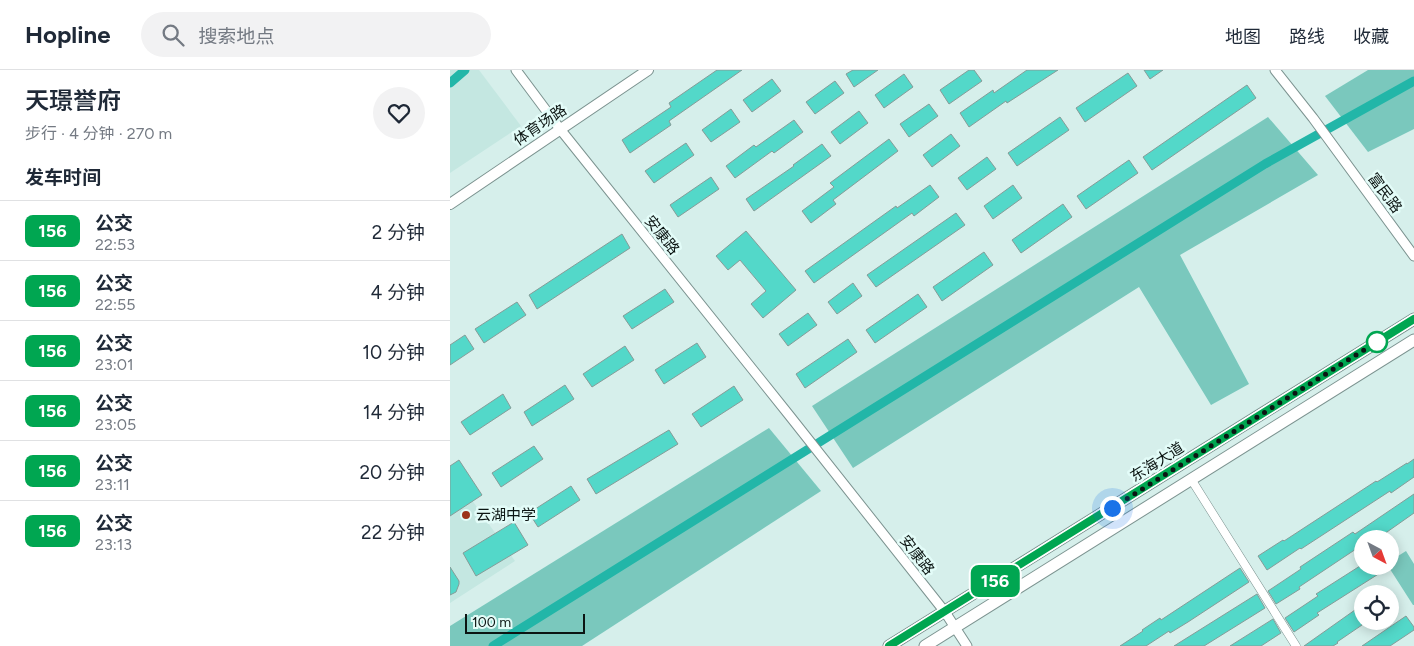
<!DOCTYPE html>
<html lang="zh">
<meta charset="utf-8">
<style>
:root{--surface:#fff;--page:#f2f2f3;--text:#1f2937;--muted:#747a83;--line:#e0e1e3}
body{margin:0;font-family:Figtree,"Noto Sans SC",sans-serif;background:var(--page);color:var(--text);height:100vh;display:flex;flex-direction:column;font-size:19px;white-space:nowrap}
*{box-sizing:border-box;margin:0}
p{font-size:16px;color:var(--muted)}
.icon{flex:none;width:28px;height:28px;fill:none;stroke:currentColor;stroke-width:2;stroke-linecap:round;stroke-linejoin:round}
.map{position:relative;flex:1;overflow:hidden}
.panel{display:flex;flex-direction:column;background:var(--surface);width:450px}
.panel>*{flex:none}
.badge{padding:0 10px;border-radius:8px;font-size:18px;line-height:32px}
.needle{width:32px;rotate:139deg}
.tools{position:absolute;left:904px;top:460px;display:grid;gap:10px}
.tools a{display:grid;place-items:center;width:45px;height:45px;border-radius:50%;background:var(--surface);box-shadow:0 2px 12px #0003;font-size:25px}
.scale{position:absolute;left:15px;bottom:12px;width:120px;box-sizing:border-box;padding-left:5px;border:2px solid #0c1513;border-top:0;font-size:14px;line-height:18px;white-space:nowrap;color:#0c1513;-webkit-text-stroke:4px #e3fcf8;paint-order:stroke}
.you{position:absolute;width:25px;height:25px;margin:-12px;border:4px solid #fff;border-radius:50%;background:#1a73e8;box-shadow:0 0 0 8px #1a73e833}
.map>.badge{position:absolute;translate:-50% -50%;box-shadow:0 0 0 2px #fff}
h2{padding:0 25px;font-size:19px;line-height:45px}
.round{display:grid;place-items:center;flex:none;width:52px;height:52px;border-radius:26px;background:var(--page)}
.overview{display:flex;align-items:center;justify-content:space-between;height:85px;padding:0 25px}
h1{font-size:24px;font-weight:600;line-height:38px}
ul{padding:0;list-style:none}
li{display:flex;align-items:center;gap:15px;height:60px;padding:0 25px;border-top:1px solid var(--line)}
li div{flex:1}
li b{display:block;font-size:19px}
li em{font-style:normal}
li .badge{min-width:55px;font-weight:700;text-align:center}
header{display:flex;align-items:center;gap:30px;box-sizing:border-box;height:70px;padding:0 25px;background:var(--surface);border-bottom:1px solid var(--line)}
header strong{font-size:24px}
nav{display:flex;gap:28px;margin-inline-start:auto;font-size:18px}
.search{width:350px;height:45px;background:var(--page);display:flex;align-items:center;gap:12px;box-sizing:border-box;padding:0 18px;border-radius:28px;color:var(--muted);font-size:19px}
main{display:flex;flex:1;min-height:0}
.map>svg:first-child{display:block}
.built{fill:#c4e7e1}
.green{fill:#7ac8bd}
.lines{fill:none;stroke-linecap:round;stroke-linejoin:round}
.canal{stroke:#22b6a8;stroke-width:9}
.building{fill:#53d8c9;stroke:#859c98}
.minor-casing{stroke:#7c9390;stroke-width:9}
.tertiary-casing{stroke:#7c9390;stroke-width:11}
.secondary-casing{stroke:#7c9390;stroke-width:12}
.primary-casing{stroke:#7c9390;stroke-width:13}
.minor{stroke:#fff;stroke-width:8}
.tertiary{stroke:#fff;stroke-width:9}
.secondary{stroke:#fff;stroke-width:10}
.primary{stroke:#fff;stroke-width:11}
.line-casing{stroke:#fff;stroke-width:11}
.line{stroke:#00a651;stroke-width:8}
.walk{stroke:#0c1513;stroke-width:5;stroke-dasharray:0 9}
.stop-dot{fill:#fff;stroke:#00a651;stroke-width:2.5}
.poi-dot{fill:#9c341a;stroke:#e3fcf8;stroke-width:2}
.labels{text-anchor:middle;stroke-width:5;stroke-linejoin:round;paint-order:stroke}
.street-label{font-size:15px;fill:#0c1513;stroke:#e3fcf8}
.poi-label{font-size:15px;fill:#0c1513;stroke:#e3fcf8;text-anchor:start}
</style>
<header>
<strong>Hopline</strong>
<div class="search"><svg class="icon" aria-label="search" viewBox="0 0 24 24"><circle cx="10" cy="10" r="6"/><path d="M15 15l6 6"/></svg>搜索地点</div>
<nav><a>地图</a><a>路线</a><a>收藏</a></nav>
</header>
<main>
<section class="panel">
<div class="overview"><div><h1>天璟誉府</h1><p>步行 · 4 分钟 · 270 m</p></div><a class="round"><svg class="icon" aria-label="heart" viewBox="0 0 24 24"><path d="M12 20l-8-8c-3-5 5-10 8-4 3-6 11-1 8 4z"/></svg></a></div>
<h2>发车时间</h2>
<ul>
<li><span class="badge" style="background:#00a651;color:#fff">156</span><div><b>公交</b><p>22:53</p></div><em>2 分钟</em></li>
<li><span class="badge" style="background:#00a651;color:#fff">156</span><div><b>公交</b><p>22:55</p></div><em>4 分钟</em></li>
<li><span class="badge" style="background:#00a651;color:#fff">156</span><div><b>公交</b><p>23:01</p></div><em>10 分钟</em></li>
<li><span class="badge" style="background:#00a651;color:#fff">156</span><div><b>公交</b><p>23:05</p></div><em>14 分钟</em></li>
<li><span class="badge" style="background:#00a651;color:#fff">156</span><div><b>公交</b><p>23:11</p></div><em>20 分钟</em></li>
<li><span class="badge" style="background:#00a651;color:#fff">156</span><div><b>公交</b><p>23:13</p></div><em>22 分钟</em></li>
</ul>
</section>
<div class="map">
<svg width="964" height="576" viewBox="0 0 964 576">
<rect width="100%" height="100%" fill="#d6efeb"/>
<g class="built">
<path d="M0,0H29L71,56L0,103Z"/>
<path d="M0,399L65,491L0,533Z"/>
</g>
<g class="green">
<path d="M918,0H964V59L918,82L875,26Z"/>
<path d="M818,47L868,105L730,185L799,314L761,335L689,217L403,398L362,336Z"/>
<path d="M319,358L371,421L132,576H0V556Z"/>
<path d="M956,481L964,494V535H963L938,496H940V491Z"/>
</g>
<g class="lines">
<g class="canal">
<path d="M0,13L15,0"/>
<path d="M43,576L815,94L964,11"/>
</g>
</g>
<g class="building">
<path d="M267,0H292L219,51L221,55L180,83L172,70L221,37L219,33Z"/>
<path d="M403,0H428L404,17L396,4Z"/>
<path d="M519,0H524L532,11L499,34L490,20Z"/>
<path d="M577,0H608L557,33L556,31L519,57L510,43L543,20L544,23Z"/>
<path d="M694,0H713L700,9Z"/>
<path d="M678,3L687,16L635,52L626,38Z"/>
<path d="M454,4L463,17L434,38L425,25Z"/>
<path d="M322,9L331,21L302,42L293,30Z"/>
<path d="M385,11L394,23L365,44L356,32Z"/>
<path d="M797,15L806,28L702,100L693,87Z"/>
<path d="M479,34L488,46L459,67L450,54Z"/>
<path d="M281,39L290,52L261,72L252,60Z"/>
<path d="M409,41L418,53L390,74L381,62Z"/>
<path d="M610,47L619,60L567,96L558,83Z"/>
<path d="M344,50L353,62L324,83L322,81L285,108L276,96L304,75L306,77Z"/>
<path d="M501,64L510,76L482,97L473,85Z"/>
<path d="M439,69L448,81L383,130L386,134L361,153L352,141L384,117L380,113Z"/>
<path d="M236,73L244,85L204,113L195,101Z"/>
<path d="M372,74L381,86L304,141L296,129L344,96L343,95Z"/>
<path d="M537,87L546,99L517,120L508,108Z"/>
<path d="M679,90L688,103L636,139L627,126Z"/>
<path d="M261,107L269,119L228,147L220,135Z"/>
<path d="M480,115L489,127L464,146L462,143L364,213L355,201L446,136L447,138Z"/>
<path d="M563,115L572,128L543,149L534,136Z"/>
<path d="M613,134L622,147L571,183L562,170Z"/>
<path d="M506,143L515,155L426,217L417,205Z"/>
<path d="M296,161L346,220L313,248L301,234L316,221L290,190L278,200L266,186Z"/>
<path d="M172,164L180,178L87,239L79,225Z"/>
<path d="M534,182L543,195L492,231L483,217Z"/>
<path d="M403,213L412,226L387,244L378,232Z"/>
<path d="M215,219L224,232L182,259L173,246Z"/>
<path d="M468,224L477,237L425,273L416,260Z"/>
<path d="M67,232L76,245L34,273L25,259Z"/>
<path d="M358,243L367,255L338,276L329,264Z"/>
<path d="M15,265L24,279L0,295V275Z"/>
<path d="M398,269L407,282L355,318L346,304Z"/>
<path d="M247,273L256,287L214,314L205,300Z"/>
<path d="M175,276L184,290L142,317L133,304Z"/>
<path d="M115,315L124,329L82,356L74,342Z"/>
<path d="M284,316L293,330L251,357L242,344Z"/>
<path d="M53,324L61,338L20,365L11,352Z"/>
<path d="M219,360L228,374L146,424L137,409Z"/>
<path d="M84,376L93,389L51,417L42,403Z"/>
<path d="M964,389V407L941,423L940,421L851,479L850,478L817,500L808,486L833,470L834,471L926,411L927,412L957,393V394Z"/>
<path d="M9,390L32,425L0,446V396Z"/>
<path d="M121,416L130,430L88,457L79,443Z"/>
<path d="M964,424V443L927,469H908L912,475L849,517L850,519L826,534L818,521L851,499L850,497L903,462L905,464Z"/>
<path d="M64,452L78,475L26,506L13,483Z"/>
<path d="M910,496H926L930,503L867,543L869,545L844,562L835,548L868,526L866,524Z"/>
<path d="M0,497L9,511V514L6,522L0,525Z"/>
<path d="M790,498L799,512L738,552L720,563L719,561L696,576H670L693,561L692,560L710,548L711,550Z"/>
<path d="M807,524L815,538L799,548L754,576H724Z"/>
<path d="M912,535V555L887,572L888,573L883,576H854Z"/>
<path d="M956,546L964,557V560L940,576H912Z"/>
<path d="M823,549L831,563L811,576H780Z"/>
</g>
<g class="lines">
<defs>
<path id="minor" d="M741,409L846,576"/>
<g id="tertiary">
<path d="M66,0L110,59L339,345L495,542L517,576"/>
<path d="M825,0L863,48L964,186"/>
</g>
<path id="secondary" d="M0,134L198,0"/>
<g id="primary">
<path d="M439,576L964,249"/>
<path d="M475,576L964,270"/>
</g>
</defs>
<use href="#minor" class="minor-casing"/>
<use href="#tertiary" class="tertiary-casing"/>
<use href="#secondary" class="secondary-casing"/>
<use href="#primary" class="primary-casing"/>
<use href="#minor" class="minor"/>
<use href="#tertiary" class="tertiary"/>
<use href="#secondary" class="secondary"/>
<use href="#primary" class="primary"/>
</g>
<g class="lines">
<defs>
<path id="line" d="M439,576L964,249"/>
</defs>
<use href="#line" class="line-casing"/>
<use href="#line" class="line"/>
<path class="walk" d="M662,438L930,270L927,272"/>
</g>
<circle class="stop-dot" cx="927" cy="272" r="10"/>
<circle class="poi-dot" cx="16" cy="445" r="5"/>
<g class="labels">
<g class="street-label">
<text transform="translate(90 55) rotate(-34)" y="5">体育场路</text>
<text transform="translate(935 123) rotate(53)" y="5">富民路</text>
<text transform="translate(212 165) rotate(51)" y="5">安康路</text>
<text transform="translate(707 392) rotate(-32)" y="5">东海大道</text>
<text transform="translate(467 485) rotate(52)" y="5">安康路</text>
</g>
<g class="poi-label">
<text x="26" y="450">云湖中学</text>
</g>
</g>
</svg>
<div class="tools">
<a><svg class="needle" viewBox="-14 -14 28 28"><path d="M0-13l5 13h-10z" fill="#e53935"/><path d="M0 13l5-13h-10z" fill="#747a83"/></svg></a>
<a><svg class="icon" aria-label="locate" viewBox="0 0 24 24"><circle cx="12" cy="12" r="6"/><path d="M12 2v4M12 18v4M2 12h4M18 12h4"/></svg></a>
</div>
<div class="scale">100 m</div>
<div class="you" style="left:662px;top:438px"></div>
<b class="badge" style="left:545px;top:511px;background:#00a651;color:#fff">156</b>
</div>
</main>
